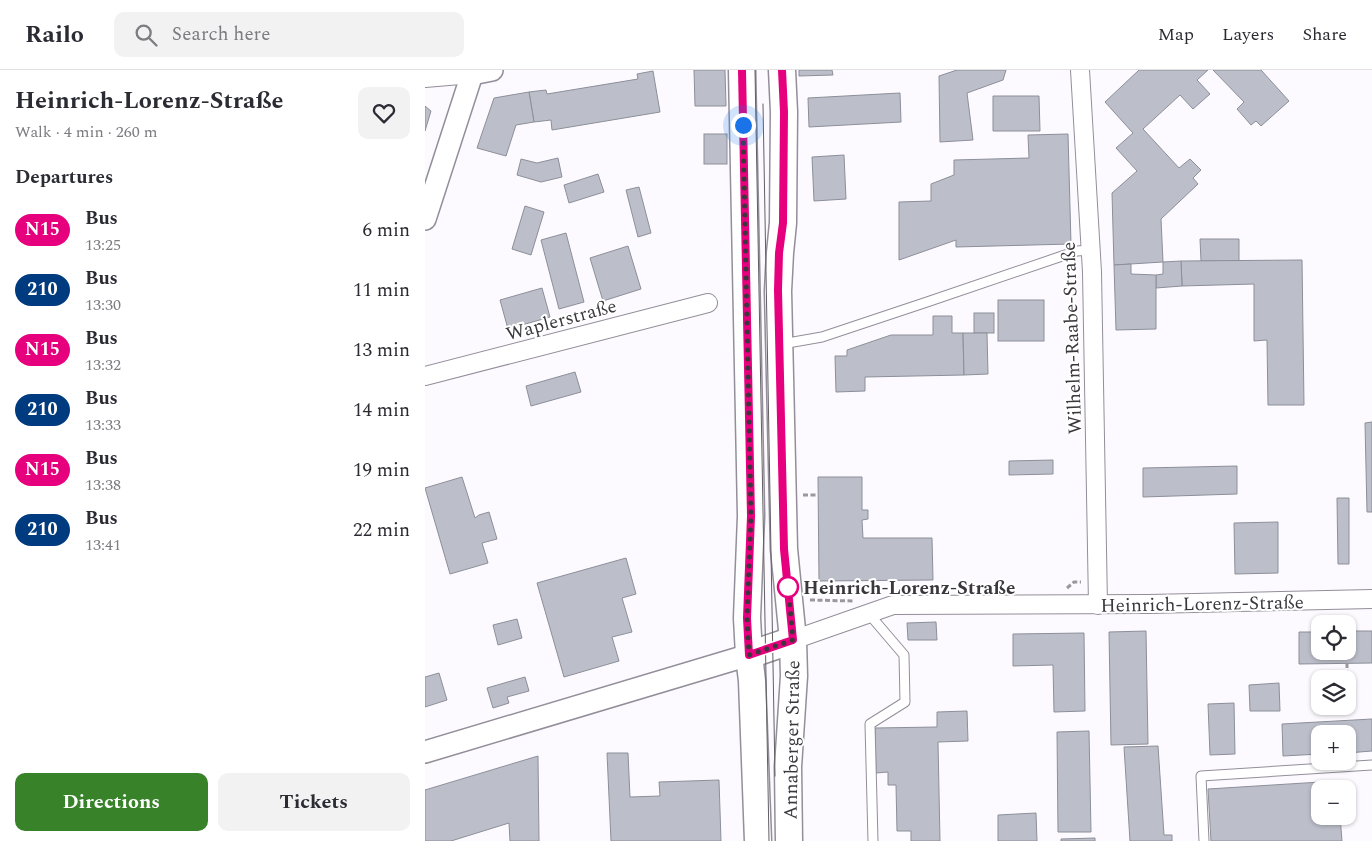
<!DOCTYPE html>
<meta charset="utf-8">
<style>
:root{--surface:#fff;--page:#f2f2f3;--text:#2b2b33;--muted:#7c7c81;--line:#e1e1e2;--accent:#38822a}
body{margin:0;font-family:Spectral,serif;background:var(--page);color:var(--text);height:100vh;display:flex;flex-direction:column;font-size:19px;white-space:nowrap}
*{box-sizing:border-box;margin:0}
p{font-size:16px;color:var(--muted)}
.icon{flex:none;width:28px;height:28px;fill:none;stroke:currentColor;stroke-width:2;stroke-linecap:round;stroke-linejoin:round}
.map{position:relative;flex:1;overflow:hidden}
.details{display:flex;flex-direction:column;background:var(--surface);width:425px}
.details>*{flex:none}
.badge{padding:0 10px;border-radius:16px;font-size:18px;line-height:32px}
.tools{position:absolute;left:886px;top:545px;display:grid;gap:10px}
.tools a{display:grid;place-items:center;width:45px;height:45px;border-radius:10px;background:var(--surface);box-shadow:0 1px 4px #0004;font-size:25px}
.you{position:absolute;width:25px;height:25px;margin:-12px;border:4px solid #fff;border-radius:50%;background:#1a73e8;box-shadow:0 0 0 8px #1a73e833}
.map>.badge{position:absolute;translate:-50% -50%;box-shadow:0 0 0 2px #fff}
h2{padding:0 15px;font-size:19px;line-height:45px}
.round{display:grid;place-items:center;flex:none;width:52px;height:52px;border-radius:10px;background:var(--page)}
.overview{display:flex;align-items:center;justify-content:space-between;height:85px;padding:0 15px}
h1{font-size:24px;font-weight:700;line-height:38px}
.cta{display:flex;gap:10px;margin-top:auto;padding:10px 15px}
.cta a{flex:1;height:58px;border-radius:10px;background:var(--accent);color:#fff;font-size:20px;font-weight:700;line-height:58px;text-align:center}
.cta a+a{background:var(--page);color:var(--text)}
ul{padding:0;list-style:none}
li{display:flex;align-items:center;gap:15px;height:60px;padding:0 15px}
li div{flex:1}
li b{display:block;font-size:19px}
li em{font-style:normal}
li .badge{min-width:55px;font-weight:700;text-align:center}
header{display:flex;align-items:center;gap:30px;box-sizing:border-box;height:70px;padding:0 25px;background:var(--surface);border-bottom:1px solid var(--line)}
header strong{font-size:24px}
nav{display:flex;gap:28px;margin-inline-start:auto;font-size:18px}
.search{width:350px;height:45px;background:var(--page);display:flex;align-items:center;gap:12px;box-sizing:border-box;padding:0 18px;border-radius:10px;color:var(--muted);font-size:19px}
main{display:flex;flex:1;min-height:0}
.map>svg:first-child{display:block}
.building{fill:#bcbfca;stroke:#8c8f99}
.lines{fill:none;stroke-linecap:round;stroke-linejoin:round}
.service-casing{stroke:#938e99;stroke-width:11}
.minor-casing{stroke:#938e99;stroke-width:20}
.tertiary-casing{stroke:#938e99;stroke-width:24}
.primary-casing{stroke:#938e99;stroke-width:29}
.path{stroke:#9a989d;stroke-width:3;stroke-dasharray:5 2.5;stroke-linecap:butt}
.service{stroke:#fff;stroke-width:9}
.minor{stroke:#fff;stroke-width:18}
.tertiary{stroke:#fff;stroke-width:21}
.primary{stroke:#fff;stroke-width:26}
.tram{stroke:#615f64;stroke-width:1}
.line-casing{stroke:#fff;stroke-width:11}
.line{stroke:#e6007e;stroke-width:8}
.walk{stroke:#3a383d;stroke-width:5;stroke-dasharray:0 9}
.stop-dot{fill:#fff;stroke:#e6007e;stroke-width:2.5}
.labels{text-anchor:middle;stroke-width:4;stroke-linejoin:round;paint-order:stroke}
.street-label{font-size:19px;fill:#3a383d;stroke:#fff}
.stop-label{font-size:19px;font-weight:bold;fill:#3a383d;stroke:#fff;text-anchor:start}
</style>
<header>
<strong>Railo</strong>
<div class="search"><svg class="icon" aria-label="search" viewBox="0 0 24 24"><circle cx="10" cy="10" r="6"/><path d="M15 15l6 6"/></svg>Search here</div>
<nav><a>Map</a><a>Layers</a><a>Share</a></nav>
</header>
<main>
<section class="details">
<div class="overview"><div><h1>Heinrich-Lorenz-Straße</h1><p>Walk · 4 min · 260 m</p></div><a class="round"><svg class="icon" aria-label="heart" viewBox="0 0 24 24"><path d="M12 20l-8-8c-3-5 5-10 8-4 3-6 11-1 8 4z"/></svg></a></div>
<h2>Departures</h2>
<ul>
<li><span class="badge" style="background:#e6007e;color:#fff">N15</span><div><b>Bus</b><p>13:25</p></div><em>6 min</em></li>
<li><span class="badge" style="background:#003b80;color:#fff">210</span><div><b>Bus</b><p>13:30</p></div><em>11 min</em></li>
<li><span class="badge" style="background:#e6007e;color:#fff">N15</span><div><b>Bus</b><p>13:32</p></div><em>13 min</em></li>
<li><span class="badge" style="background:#003b80;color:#fff">210</span><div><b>Bus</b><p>13:33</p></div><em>14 min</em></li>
<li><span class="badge" style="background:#e6007e;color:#fff">N15</span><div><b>Bus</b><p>13:38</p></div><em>19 min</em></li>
<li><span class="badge" style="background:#003b80;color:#fff">210</span><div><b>Bus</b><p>13:41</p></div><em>22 min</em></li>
</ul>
<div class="cta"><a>Directions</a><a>Tickets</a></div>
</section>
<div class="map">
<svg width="947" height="771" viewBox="0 0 947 771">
<rect width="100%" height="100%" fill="#fcfaff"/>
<g class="building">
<path d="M269,0H300L301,36H270Z"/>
<path d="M374,0H407L408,5L374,6Z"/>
<path d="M532,0H581L578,10L542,23L548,70L515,72L514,6Z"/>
<path d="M714,0H783L772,10L785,24L768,39L755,25L718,59L754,98L765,89L776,100L768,108L773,114L736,149L738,192L689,195L687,123L712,101L691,78L708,63L680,32Z"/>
<path d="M788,0H836L864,31L836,56L831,51L826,55L812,39L819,32Z"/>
<path d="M228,1L235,42L127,60L126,50L109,52L104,22L121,20L122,24L213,9L212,4Z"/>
<path d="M104,22L109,52L91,55L81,86L52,78L69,28Z"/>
<path d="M475,23L476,52L384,57L383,28Z"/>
<path d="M568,26H614L615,61H568Z"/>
<path d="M0,36L6,41L0,61Z"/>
<rect x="279" y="64" width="23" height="30"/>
<path d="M643,64L646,174L531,177V170L474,190V132L506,131V114L529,105V90L604,88L603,65Z"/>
<path d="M419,85L421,129L389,131L387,87Z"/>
<path d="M133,88L137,107L116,112L92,105L96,89L112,93Z"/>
<path d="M173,104L179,122L144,133L139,115Z"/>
<path d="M214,117L226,163L213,167L201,120Z"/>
<path d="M100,136L119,142L106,185L87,179Z"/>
<path d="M141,163L159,232L134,239L116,170Z"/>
<path d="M775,169H814V191H776Z"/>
<path d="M203,176L216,219L178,231L165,188Z"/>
<path d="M877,190L879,335H843L842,270L829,271V214L757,216L756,191Z"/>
<path d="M756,191L757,216L731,218V205L738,204V192Z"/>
<path d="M706,194V204L731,205V259L691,260L689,195Z"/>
<path d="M117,218L125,247L83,259L75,230Z"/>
<rect x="573" y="230" width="46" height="41"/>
<rect x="549" y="243" width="20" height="20"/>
<path d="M508,246H527V263H538L539,305L440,307V321L411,322L410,286H422V280L466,265H508Z"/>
<path d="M538,263H562L563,304L539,305Z"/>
<path d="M150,302L156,322L106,336L101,316Z"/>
<path d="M947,352V442H942L940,353Z"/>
<path d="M628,390V404L584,405V391Z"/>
<path d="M812,396V424L718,427V398Z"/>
<path d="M37,407L50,448L54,445L64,442L72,469L57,473L63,493L25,504L0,418Z"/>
<path d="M393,407H437V440H443V449L437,450L438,468H507L508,510L394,511Z"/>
<path d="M912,428H924V494H913Z"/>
<path d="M853,452V503L810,504L809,453Z"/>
<path d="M201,488L211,524L197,528L207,562L187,567L194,591L139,607L112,513Z"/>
<path d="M92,549L97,568L73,575L68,555Z"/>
<path d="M511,552L512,570H483L482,553Z"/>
<path d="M721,561L723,674L686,675L684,562Z"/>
<path d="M922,561H947V593L874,594V562H895V581H922Z"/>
<path d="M659,563L660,641L629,642L628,595L588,596V564Z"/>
<path d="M14,603L22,630L0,637V607Z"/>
<path d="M100,607L104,621L82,627L84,633L68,638L62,618Z"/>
<path d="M854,613L855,641H825L824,615Z"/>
<path d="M809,633L810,684L785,685L783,634Z"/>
<path d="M542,641L543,671L513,672L515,771H486V761H472L471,715H463V702L451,703L450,658L512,657V642Z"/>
<path d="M947,649V681L922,683V664H895V684L858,686L857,654Z"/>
<path d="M664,661L666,762H633L632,662Z"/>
<path d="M733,676L739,765H747V771H705L699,677Z"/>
<path d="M182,683H203L205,727L235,726L234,712L294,710L296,771H186Z"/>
<path d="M113,686L114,771H85L84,753L26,771H0V720Z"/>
<path d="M912,711L913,719H895V746H915L917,771H786L783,719Z"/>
<path d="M611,743L612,771H573V745Z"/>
<path d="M670,768V771H636V769Z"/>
</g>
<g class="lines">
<defs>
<g id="service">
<path d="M357,274L397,267L502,232L646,183L652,181L666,180"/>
<path d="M444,544L479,585L480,632L445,654L448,771"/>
<path d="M779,771L776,706L947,695"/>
</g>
<g id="minor">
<path d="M655,0L667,202L673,535"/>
<path d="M0,8L47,4"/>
<path d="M0,306L283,233"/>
<path d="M368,570L468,535L724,534L947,529"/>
</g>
<g id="tertiary">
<path d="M0,149L47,4L67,0"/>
<path d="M0,682L324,585"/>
</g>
<g id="primary">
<path d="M317,0L326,446L322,548L324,585L327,611L333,771"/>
<path d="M357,0L359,42L358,153L355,183L353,221L359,479L368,570L369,606L363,697L364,771"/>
<path d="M324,585L368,570"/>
</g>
</defs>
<use href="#service" class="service-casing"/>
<use href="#minor" class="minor-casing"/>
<use href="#tertiary" class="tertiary-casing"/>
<use href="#primary" class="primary-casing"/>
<g class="path">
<path d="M378,425H393"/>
<path d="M642,518L649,512H656"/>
<path d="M385,530L428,531"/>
<path d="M922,593V609"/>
<path d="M922,636V641"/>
</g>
<use href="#service" class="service"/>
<use href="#minor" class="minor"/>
<use href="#tertiary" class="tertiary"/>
<use href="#primary" class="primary"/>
<g class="tram">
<path d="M330,0L344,771"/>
<path d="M338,34L350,706"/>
</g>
</g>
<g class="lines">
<defs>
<path id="line" d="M317,0L326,446L322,548L324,585L368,570L359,479L353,220L354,183L358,153L359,42L357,0"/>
</defs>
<use href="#line" class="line-casing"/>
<use href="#line" class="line"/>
<path class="walk" d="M318,55L326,446L322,548L324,585L368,570L363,514V517"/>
</g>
<circle class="stop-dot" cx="363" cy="517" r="10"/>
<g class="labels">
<g class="street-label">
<text transform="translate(136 249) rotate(-15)" y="7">Waplerstraße</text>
<text transform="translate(646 268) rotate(-92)" y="7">Wilhelm-Raabe-Straße</text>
<text transform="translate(777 533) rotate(-1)" y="7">Heinrich-Lorenz-Straße</text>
<text transform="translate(366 670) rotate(-89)" y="7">Annaberger Straße</text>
</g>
<g class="stop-label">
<text x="378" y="524">Heinrich-Lorenz-Straße</text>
</g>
</g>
</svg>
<div class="tools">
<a><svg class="icon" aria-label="locate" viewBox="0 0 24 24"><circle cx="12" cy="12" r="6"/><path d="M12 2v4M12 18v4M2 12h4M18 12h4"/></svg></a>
<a><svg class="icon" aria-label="layers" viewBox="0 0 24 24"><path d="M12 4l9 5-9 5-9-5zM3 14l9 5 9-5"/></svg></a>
<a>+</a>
<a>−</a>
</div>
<div class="you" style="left:318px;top:55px"></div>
</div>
</main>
